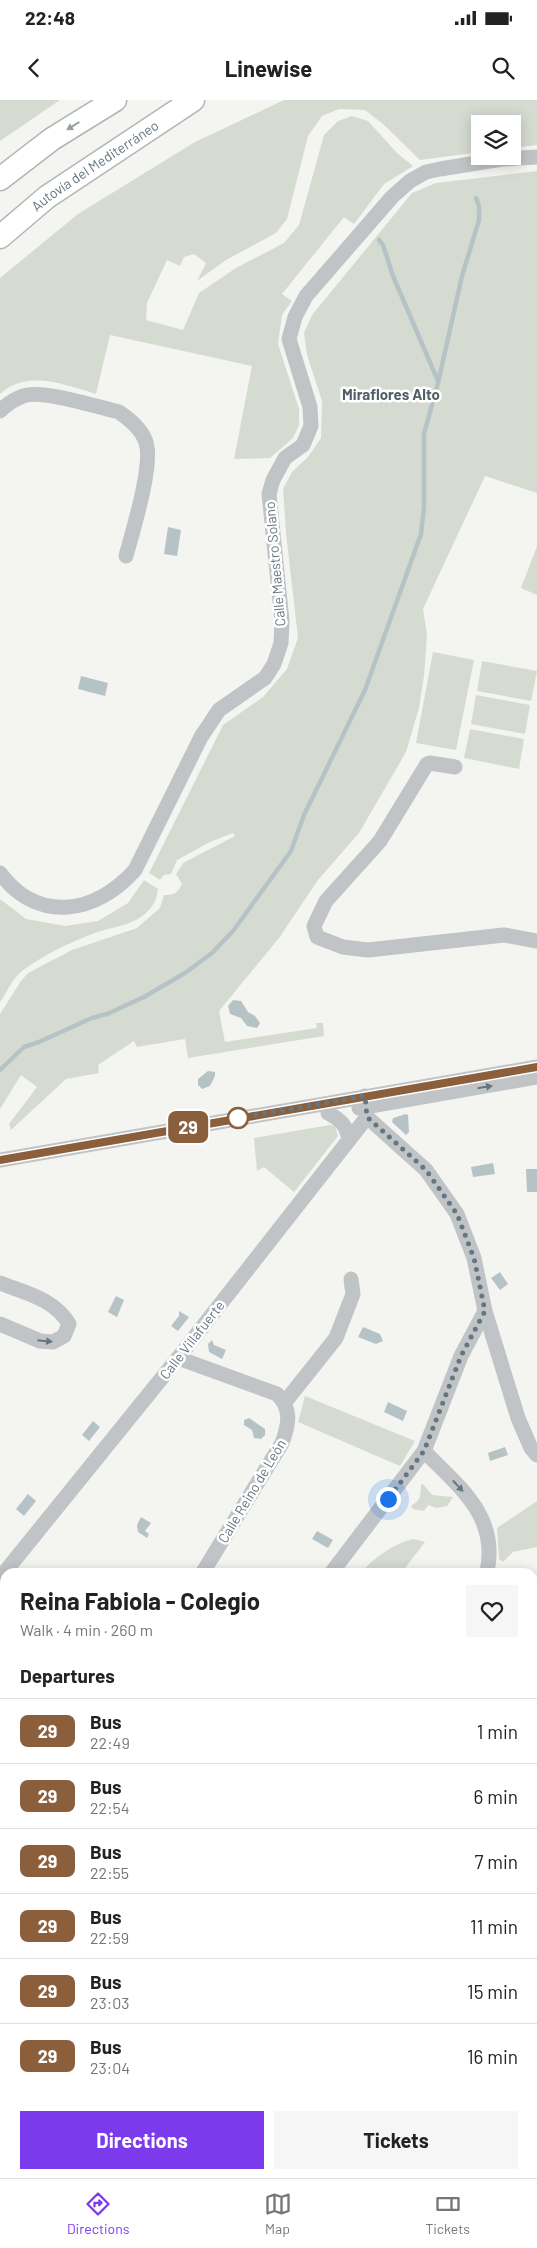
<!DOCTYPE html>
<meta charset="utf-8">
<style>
:root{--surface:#fff;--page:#f6f6f6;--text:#222;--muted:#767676;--line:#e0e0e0;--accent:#7c3aed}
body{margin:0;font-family:Barlow,sans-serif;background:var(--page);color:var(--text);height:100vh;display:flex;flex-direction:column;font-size:19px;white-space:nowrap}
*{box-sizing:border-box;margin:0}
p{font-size:16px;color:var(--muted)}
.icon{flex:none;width:28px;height:28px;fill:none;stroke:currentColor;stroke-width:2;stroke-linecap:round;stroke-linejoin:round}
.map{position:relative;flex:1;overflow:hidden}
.drawer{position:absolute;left:0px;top:1468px;width:538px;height:611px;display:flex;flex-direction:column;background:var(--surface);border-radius:15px 15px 0 0;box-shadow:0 2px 12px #0003}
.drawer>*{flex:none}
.badge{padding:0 10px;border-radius:8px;font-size:18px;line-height:32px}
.fabs{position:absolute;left:471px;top:15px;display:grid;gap:10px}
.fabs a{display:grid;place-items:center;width:50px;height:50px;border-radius:0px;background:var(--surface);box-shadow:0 2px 12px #0003;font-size:25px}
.you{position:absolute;width:25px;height:25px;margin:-12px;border:4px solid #fff;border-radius:50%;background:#1a73e8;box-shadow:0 0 0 8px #1a73e833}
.map>.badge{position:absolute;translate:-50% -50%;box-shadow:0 0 0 2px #fff}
h2{padding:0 20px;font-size:19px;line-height:45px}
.round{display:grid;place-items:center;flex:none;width:52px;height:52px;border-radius:0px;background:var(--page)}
.headline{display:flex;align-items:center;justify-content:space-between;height:85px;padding:0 20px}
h1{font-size:24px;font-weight:700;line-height:38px}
.primary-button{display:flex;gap:10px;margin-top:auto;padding:10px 20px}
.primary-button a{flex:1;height:58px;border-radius:0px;background:var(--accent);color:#fff;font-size:20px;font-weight:700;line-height:58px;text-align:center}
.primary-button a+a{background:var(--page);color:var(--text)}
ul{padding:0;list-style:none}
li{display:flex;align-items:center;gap:15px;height:65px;padding:0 20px;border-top:1px solid var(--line)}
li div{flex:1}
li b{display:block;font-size:19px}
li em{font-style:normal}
li .badge{min-width:55px;font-weight:700;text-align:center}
.status{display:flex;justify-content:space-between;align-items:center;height:35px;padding:0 25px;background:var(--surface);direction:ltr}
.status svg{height:14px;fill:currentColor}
header{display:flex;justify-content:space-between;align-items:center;height:65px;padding:0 20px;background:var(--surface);font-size:22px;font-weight:700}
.tabs{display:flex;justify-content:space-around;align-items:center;height:70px;border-top:1px solid var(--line);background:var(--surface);font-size:14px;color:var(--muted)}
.tabs a{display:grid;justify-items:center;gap:2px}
.tabs .active{color:var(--accent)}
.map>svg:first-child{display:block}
.green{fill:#d6dbd2}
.water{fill:#b6c3c6}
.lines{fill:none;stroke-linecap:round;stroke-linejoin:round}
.stream{stroke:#b6c3c6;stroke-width:4.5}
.highway-casing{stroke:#b1b5b7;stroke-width:25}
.minor{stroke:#c0c4c7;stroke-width:15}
.highway{stroke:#fff;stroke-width:22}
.oneway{fill:#939fa6}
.oneway2{fill:#657680}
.line-casing{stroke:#fff;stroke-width:11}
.line{stroke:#8b5e3c;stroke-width:8}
.walk{stroke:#657680;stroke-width:5;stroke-dasharray:0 9}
.stop-dot{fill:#fff;stroke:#8b5e3c;stroke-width:2.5}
.labels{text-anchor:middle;stroke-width:5;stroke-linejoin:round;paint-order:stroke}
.street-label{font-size:14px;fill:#657680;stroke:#fff}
.neighbourhood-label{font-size:15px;font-weight:bold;fill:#525f66;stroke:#fff}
</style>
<div class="status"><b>22:48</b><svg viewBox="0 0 49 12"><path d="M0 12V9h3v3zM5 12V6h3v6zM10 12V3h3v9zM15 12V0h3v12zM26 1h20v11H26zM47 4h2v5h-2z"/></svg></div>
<header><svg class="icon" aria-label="back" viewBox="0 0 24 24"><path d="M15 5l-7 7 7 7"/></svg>Linewise<svg class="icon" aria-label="search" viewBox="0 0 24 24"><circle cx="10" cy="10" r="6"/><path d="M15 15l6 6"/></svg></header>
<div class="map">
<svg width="537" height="2078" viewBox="0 0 537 2078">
<rect width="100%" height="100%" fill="#f4f4f1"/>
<g class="green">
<path d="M0,0H60L0,41Z"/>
<path d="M284,0H537V45L513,48L512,24H480V52L420,60L383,24L365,10L339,9L322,16L308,36L287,119L276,133L226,160L197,181L206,163L194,154L184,157L180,166L167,160L147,203L146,220L183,230L199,193L236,168L284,143L299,125L324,35L338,21L352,16L368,21L397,53L413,66L384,84L354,124L344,117L282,194L292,201L282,215L278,244L299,309V325L293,338L270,358L234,359L252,266L110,235L96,294C65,285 28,269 0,294V178L78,114L195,42Z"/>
<path d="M537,71V393L485,376L423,509L427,534L424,576L419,608L406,652L359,733L318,780L279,838L219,911L225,942L317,928L316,923H323L324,936L188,958L185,939L137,947L134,941L98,965L99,973L66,979L11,1030L9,1024L37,987L21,975L0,1009V914L21,881L28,873L72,850L137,828L160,808L164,795C174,795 178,793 182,784L176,774L183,763L235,736L233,733L210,742L177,760L171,774L164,775L160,780L149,773L223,625L263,597L287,569L298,538L286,433L283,389L292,372L308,357L321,338L322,301L307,255L304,233L312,215L412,93L436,83Z"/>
<path d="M537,446V495L521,488Z"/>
<path d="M433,552L474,560L456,650L416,643Z"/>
<path d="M482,561L537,571L531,601L477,591Z"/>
<path d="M476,595L530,605L525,634L471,624Z"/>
<path d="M470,629L524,639L519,669L464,658Z"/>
<path d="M144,780L158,789C157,801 151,810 141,817C129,825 114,827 101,831C74,840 45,854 22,871C12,879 7,892 0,902V799L26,819L65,826L98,821L128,803Z"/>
<path d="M330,1025L335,1026L338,1036L294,1092L264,1067L257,1071L254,1038Z"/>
<path d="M305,1296L415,1341L400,1366L298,1322Z"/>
<path d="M423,1384L432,1395L453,1397L447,1406L437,1408L428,1405L424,1411L413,1409L411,1406C422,1399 420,1397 421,1385Z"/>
<path d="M537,1401V1447L513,1452L503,1462L499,1459L497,1428Z"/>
<path d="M414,1439L425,1442L402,1472H362C373,1458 396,1442 414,1439Z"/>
<path d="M537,1612V1659L533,1655L532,1614Z"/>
<path d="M0,1721L5,1724V1840L0,1850Z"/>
<path d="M532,1750L537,1752V1814L533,1812Z"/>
<path d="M183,2074H226L224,2078H180Z"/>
</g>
<g class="water">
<path d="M168,427L181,430L177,456L164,454Z"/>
<path d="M81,576L108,583L105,596L78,589Z"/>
<path d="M233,900L241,901L248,912L255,916L260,923L257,928L247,926L241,918L230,914L228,906Z"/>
<path d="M208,971L215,972V976L210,986L202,989L198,985V979Z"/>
<path d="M406,1014L408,1015L409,1032L406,1035L392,1022L393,1018Z"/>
<path d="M493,1063L495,1074L473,1077L471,1067Z"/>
<path d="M526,1069H537V1092H527Z"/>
<path d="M500,1172L508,1184L500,1190L491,1178Z"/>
<path d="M116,1196L124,1200L117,1217L108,1212Z"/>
<path d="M179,1211L189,1217L178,1231L171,1226L179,1216Z"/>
<path d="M363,1227L380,1234L383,1241L376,1244L358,1237Z"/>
<path d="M212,1240L214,1245L226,1250L222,1259L209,1252L208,1244Z"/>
<path d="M388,1302L407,1311L403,1321L384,1312Z"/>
<path d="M249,1318L265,1329V1335L261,1339L254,1338L252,1330L244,1325V1320Z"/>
<path d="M93,1321L100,1327L89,1341L82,1335Z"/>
<path d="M505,1347L508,1355L490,1361L488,1353Z"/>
<path d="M28,1394L36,1401L24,1416L16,1409Z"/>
<path d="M141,1417L151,1423L145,1431L149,1434L147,1438L138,1432L137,1425Z"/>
<path d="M317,1431L333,1440L328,1448L312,1439Z"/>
</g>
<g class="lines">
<g class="stream">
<path d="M379,140L383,145L393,176L438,281"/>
<path d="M0,970L24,947L39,942L92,918L107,914L144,897L185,873L212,853L233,831L291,751L304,715L365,590L421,434L424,407V334L438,283L462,176L479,120V106L476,98"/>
<path d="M0,1794L2,1802L0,1810"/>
</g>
<defs>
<g id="highway">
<path d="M0,79L52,39L115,0"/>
<path id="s1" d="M0,137L47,97L193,0"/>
</g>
</defs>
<use href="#highway" class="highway-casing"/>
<g class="minor">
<path d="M0,311C6,305 15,299 23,296C43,289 97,307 119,312C132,321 145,332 147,347C151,372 133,430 126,456"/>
<path d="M455,667L430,663L427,664L380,741L326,801L314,826L317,837L343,847L368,850L504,835L537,841"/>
<path d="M0,773C38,824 96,814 135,770L201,637L219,610L265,578L274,564L281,543L282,521L269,394L273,380L285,358L303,345L311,326L310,307L289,239L295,217L306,196L392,97L410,81L426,72L440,69L502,59L537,57"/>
<path d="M359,1008L537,977"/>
<path d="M328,1013C341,1020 346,1025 349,1039"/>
<path d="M367,1017L426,1070L457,1114L474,1158L485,1211L518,1318L531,1348L537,1355"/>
<path d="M0,1060L537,967"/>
<path d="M0,1183C25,1193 55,1199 69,1224L64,1236L53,1242L40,1241L0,1224"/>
<path d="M178,1258L277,1294C292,1309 289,1324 282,1343L203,1472"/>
<path d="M285,1302L336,1238L353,1194L351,1179"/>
<path d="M424,1351C459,1387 499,1416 487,1472"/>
<path d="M332,1472L424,1351L461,1256L485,1211"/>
<path d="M0,1478L178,1258L367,1017L365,996"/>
<path d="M532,1603L537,1600"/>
<path d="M0,1624L5,1625"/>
<path d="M532,1999L537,1998"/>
<path d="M0,2019L5,2017"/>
<path d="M0,2064L5,2059"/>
<path d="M267,2074L269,2078"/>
<path d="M305,2074L306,2078"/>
<path d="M482,2074V2078"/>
<path d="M139,2078V2074"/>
<path d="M168,2078L171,2074"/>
</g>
<use href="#highway" class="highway"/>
</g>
<defs><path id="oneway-solid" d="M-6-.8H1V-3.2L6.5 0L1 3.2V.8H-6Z" transform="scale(1.25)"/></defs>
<use class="oneway" href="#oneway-solid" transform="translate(73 26) rotate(148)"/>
<g class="oneway2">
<use href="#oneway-solid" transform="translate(485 987) rotate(-9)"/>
<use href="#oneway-solid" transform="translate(45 1241) rotate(6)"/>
<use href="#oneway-solid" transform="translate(458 1386) rotate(47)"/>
</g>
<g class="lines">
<defs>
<path id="line" d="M0,1060L537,967"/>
</defs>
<use href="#line" class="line-casing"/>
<use href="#line" class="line"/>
<path class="walk" d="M238,1018L365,996L367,1017L426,1070L457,1114L474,1158L485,1211L461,1256L424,1351L388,1399"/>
</g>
<circle class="stop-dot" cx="238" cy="1018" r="10"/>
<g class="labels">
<g class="street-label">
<text dy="5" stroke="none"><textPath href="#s1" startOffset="119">Autovía del Mediterráneo</textPath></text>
<text transform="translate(275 464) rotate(-95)" y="5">Calle Maestro Solano</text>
<text transform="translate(192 1240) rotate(-52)" y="5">Calle Villafuerte</text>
<text transform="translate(252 1391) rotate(-59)" y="5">Calle Reino de León</text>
</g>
<g class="neighbourhood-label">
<text x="391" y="300">Miraflores Alto</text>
</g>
</g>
</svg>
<div class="fabs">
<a><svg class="icon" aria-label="layers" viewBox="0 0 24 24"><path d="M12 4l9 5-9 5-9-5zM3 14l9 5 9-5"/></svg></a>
</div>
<div class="you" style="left:388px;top:1399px"></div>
<b class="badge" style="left:188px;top:1027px;background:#8b5e3c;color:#fff">29</b>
<section class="drawer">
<div class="headline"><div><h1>Reina Fabiola - Colegio</h1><p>Walk · 4 min · 260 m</p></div><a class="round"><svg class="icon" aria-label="heart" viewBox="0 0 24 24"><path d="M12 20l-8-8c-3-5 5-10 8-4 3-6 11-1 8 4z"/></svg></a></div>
<h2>Departures</h2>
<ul>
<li><span class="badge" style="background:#8b5e3c;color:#fff">29</span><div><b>Bus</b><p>22:49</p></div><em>1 min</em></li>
<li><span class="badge" style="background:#8b5e3c;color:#fff">29</span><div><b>Bus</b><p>22:54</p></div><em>6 min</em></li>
<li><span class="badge" style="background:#8b5e3c;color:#fff">29</span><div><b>Bus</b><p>22:55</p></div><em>7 min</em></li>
<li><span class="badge" style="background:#8b5e3c;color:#fff">29</span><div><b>Bus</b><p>22:59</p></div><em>11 min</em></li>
<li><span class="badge" style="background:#8b5e3c;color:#fff">29</span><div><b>Bus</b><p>23:03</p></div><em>15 min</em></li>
<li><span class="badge" style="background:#8b5e3c;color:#fff">29</span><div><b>Bus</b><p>23:04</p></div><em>16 min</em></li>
</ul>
<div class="primary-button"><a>Directions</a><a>Tickets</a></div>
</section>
</div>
<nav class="tabs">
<a class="active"><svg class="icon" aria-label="directions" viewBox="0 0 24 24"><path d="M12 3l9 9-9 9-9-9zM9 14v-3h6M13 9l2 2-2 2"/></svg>Directions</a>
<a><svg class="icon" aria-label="map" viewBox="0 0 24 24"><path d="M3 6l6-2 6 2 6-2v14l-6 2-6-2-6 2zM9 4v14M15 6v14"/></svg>Map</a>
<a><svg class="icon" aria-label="tickets" viewBox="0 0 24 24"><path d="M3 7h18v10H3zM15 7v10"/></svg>Tickets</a>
</nav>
